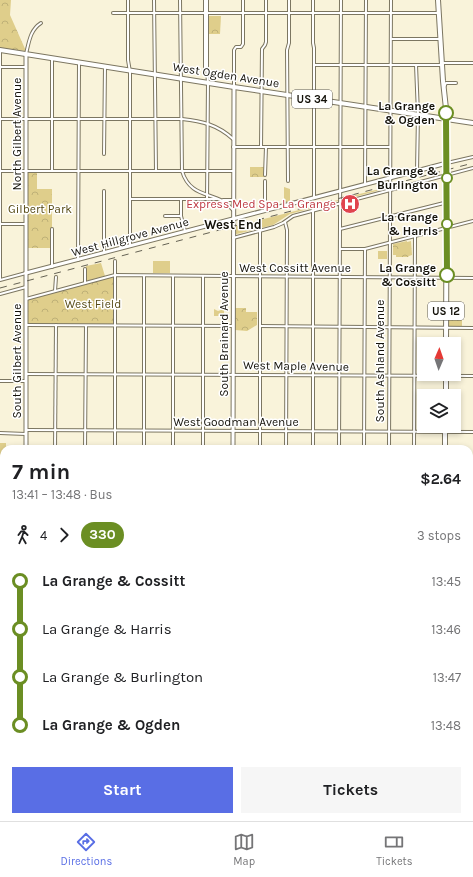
<!DOCTYPE html>
<meta charset="utf-8">
<style>
:root{--surface:#fff;--page:#f6f6f6;--text:#202124;--muted:#757577;--line:#e0e0e0;--accent:#596ee5}
body{margin:0;font-family:Karla,sans-serif;background:var(--page);color:var(--text);height:100vh;display:flex;flex-direction:column;font-size:15px;white-space:nowrap}
*{box-sizing:border-box;margin:0}
p{font-size:13px;color:var(--muted)}
.icon{flex:none;width:22px;height:22px;fill:none;stroke:currentColor;stroke-width:2;stroke-linecap:round;stroke-linejoin:round}
.map{position:relative;flex:1;overflow:hidden}
.drawer{position:absolute;left:0px;top:445px;width:473px;height:376px;display:flex;flex-direction:column;background:var(--surface);border-radius:12px 12px 0 0;box-shadow:0 2px 6px #0003}
.drawer>*{flex:none}
.badge{padding:0 8px;border-radius:13px;font-size:14px;line-height:26px}
.needle{width:26px;rotate:2deg}
.tools{position:absolute;left:417px;top:337px;display:grid;gap:8px}
.tools a{display:grid;place-items:center;width:44px;height:44px;border-radius:0px;background:var(--surface);box-shadow:0 2px 6px #0003;font-size:20px}
.map>.badge{position:absolute;translate:-50% -50%;box-shadow:0 0 0 2px #fff}
.legs{display:flex;align-items:center;gap:6px;height:44px;padding:0 12px;font-size:13px}
.legs p{margin-inline-start:auto}
.headline{display:flex;align-items:center;justify-content:space-between;height:68px;padding:0 12px}
h1{font-size:22px;font-weight:700;line-height:30px}
.primary-button{display:flex;gap:8px;margin-top:auto;padding:8px 12px}
.primary-button a{flex:1;height:46px;border-radius:0px;background:var(--accent);color:#fff;font-size:16px;font-weight:700;line-height:46px;text-align:center}
.primary-button a+a{background:var(--page);color:var(--text)}
ul{padding:0 12px;list-style:none}
li{display:flex;align-items:center;gap:14px;height:48px;font-size:15px}
li i{display:grid;place-items:center;width:6px;height:100%;margin:0 5px;background:currentColor}
li i::after{content:'';width:10px;height:10px;margin:-5px;border:3px solid;border-radius:50%;background:var(--surface)}
li p{margin-inline-start:auto}
li:first-child i{background:linear-gradient(#0000 50%,currentColor 0)}
li:last-child i{background:linear-gradient(currentColor 50%,#0000 0)}
.dock{display:flex;justify-content:space-around;align-items:center;height:56px;border-top:1px solid var(--line);background:var(--surface);font-size:11px;color:var(--muted)}
.dock a{display:grid;justify-items:center;gap:2px}
.dock .active{color:var(--accent)}
.map>svg:first-child{display:block}
.green{fill:#dfce8b}
.park{fill:url(#park-crowns)}
.lines{fill:none;stroke-linecap:round;stroke-linejoin:round}
.stream{stroke:#76d4da;stroke-width:1}
.minor-casing{stroke:#7c7661;stroke-width:4}
.tertiary-casing{stroke:#7c7661;stroke-width:5}
.secondary-casing{stroke:#7c7661;stroke-width:5.5}
.primary-casing{stroke:#7c7661;stroke-width:6}
.minor{stroke:#fff;stroke-width:2}
.tertiary{stroke:#fff;stroke-width:3}
.secondary{stroke:#fff;stroke-width:3.5}
.primary{stroke:#fff;stroke-width:4}
.rail{stroke:#656254;stroke-width:1;stroke-dasharray:7 7;stroke-linecap:butt}
.line-1-casing{stroke:#fff;stroke-width:9}
.line-1{stroke:#6b8e23;stroke-width:6}
.stop-1-dot{fill:#fff;stroke:#6b8e23;stroke-width:2}
.labels{text-anchor:middle;stroke-width:3;stroke-linejoin:round;paint-order:stroke}
.shield{fill:#fff;stroke:#5a5853;stroke-width:1}
.shield-label{font-size:11px;font-weight:bold;fill:#131109}
.street-label{font-size:12px;fill:#131109;stroke:#fff}
.stop-label{font-size:12px;font-weight:bold;fill:#131109;stroke:#fff;text-anchor:end}
.health-label{font-size:12px;fill:#be3a42;stroke:#fff;text-anchor:end}
.park-label{font-size:12px;fill:#574b16;stroke:#fff}
.neighbourhood-label{font-size:13px;font-weight:bold;fill:#131109;stroke:#fff}
</style>
<div class="map">
<svg width="473" height="821" viewBox="0 0 473 821">
<defs>
<pattern id="park-crowns" width="20" height="18" patternUnits="userSpaceOnUse"><rect width="20" height="18" fill="#dfce8b"/><path d="M2 6a3 3 0 1 1 6 0M12 15a3 3 0 1 1 6 0" fill="none" stroke="#beb077"/></pattern>
</defs>
<rect width="100%" height="100%" fill="#f9f3da"/>
<g class="green">
<path d="M388,187V188L343,200V198Z"/>
<path d="M338,200V201L290,214L273,225L233,235V227Z"/>
<rect x="378" y="251" width="9" height="8"/>
<rect x="153" y="261" width="17" height="12"/>
<path d="M101,263L105,276L87,281L86,266Z"/>
<path d="M214,309L218,311L224,309V316H214Z"/>
<path d="M130,817H231V821H129Z"/>
</g>
<g class="park">
<path d="M0,0H11L10,15L26,51L0,48Z"/>
<path d="M209,16H221L220,34H209Z"/>
<path d="M250,167H265L264,177H250Z"/>
<path d="M29,172H37V189H52V228L51,229V248H27V174Z"/>
<path d="M284,187L290,189V202L284,203Z"/>
<path d="M407,241V242L411,241L412,255L409,256L408,257H396V255H393V244Z"/>
<path d="M112,277L114,278L113,324H29L27,322L28,300Z"/>
<path d="M235,308H246V312H257V325L247,331L235,330Z"/>
<path d="M448,314L462,315V326H448Z"/>
<path d="M0,443H6V449H4V472H0Z"/>
</g>
<g class="lines">
<path class="stream" d="M146,821H153L157,817"/>
<defs>
<g id="minor">
<path d="M128,0V60L130,72V245"/>
<path d="M154,0L156,171"/>
<path d="M180,0L182,171C191,201 218,190 233,210"/>
<path d="M205,0V69L207,70L208,83L207,199"/>
<path d="M313,0V43L314,48V198"/>
<path d="M113,13H438"/>
<path d="M392,39H439"/>
<path d="M0,51V280L26,273"/>
<path d="M26,54C29,42 30,30 41,23"/>
<path d="M443,63H473"/>
<path d="M314,65H441"/>
<path d="M416,65L418,114L417,171"/>
<path d="M0,67H26"/>
<path d="M207,70V0"/>
<path d="M234,86V50L236,47H241L243,44V0"/>
<path d="M444,87L446,83H456"/>
<path d="M1,119H182C202,121 218,125 233,139"/>
<path d="M233,147H390"/>
<path d="M261,147L262,49L265,45L266,42V0"/>
<path d="M104,154L105,67"/>
<path d="M447,163L473,157"/>
<path d="M0,171H233"/>
<path d="M52,171V58"/>
<path d="M265,175L266,147"/>
<path d="M265,181V210"/>
<path d="M288,181L287,50L289,43V0"/>
<path d="M365,184L366,0"/>
<path d="M130,199H217"/>
<path d="M181,199V216L185,231"/>
<path d="M223,200H233"/>
<path d="M165,216H181"/>
<path d="M285,222L287,230L286,449"/>
<path d="M0,224H26"/>
<path d="M52,229V267"/>
<path d="M340,229L444,203L446,204"/>
<path d="M233,238L274,227L283,223L293,216L473,168"/>
<path d="M340,249H365L473,221"/>
<path d="M104,252V191"/>
<path d="M78,260L79,63"/>
<path d="M173,276V449"/>
<path d="M85,283V269"/>
<path d="M55,291L56,277"/>
<path d="M0,294L26,287"/>
<path d="M26,299L115,275L473,278"/>
<path d="M26,325L233,326"/>
<path d="M260,326L473,328"/>
<path d="M26,374L473,376"/>
<path d="M0,381H26"/>
<path d="M26,430L473,432"/>
<path d="M0,433L26,434"/>
<path d="M55,449L56,325"/>
<path d="M85,449L86,326"/>
<path d="M115,449V261"/>
<path d="M144,449V276"/>
<path d="M203,449V276"/>
<path d="M260,449V231"/>
<path d="M313,449V210"/>
<path d="M339,449L341,0"/>
<path d="M364,449L365,249"/>
<path d="M389,449L391,0"/>
<path d="M414,449L415,237"/>
<path d="M469,541H473"/>
<path d="M469,593H473"/>
<path d="M469,646H473"/>
<path d="M0,656L4,658"/>
<path d="M0,683H4"/>
<path d="M469,698H473"/>
<path d="M0,708H4"/>
<path d="M0,732H4"/>
<path d="M469,751H473"/>
<path d="M0,760H4"/>
<path d="M0,814L4,812"/>
<path d="M91,817L98,821"/>
<path d="M116,821L119,817"/>
<path d="M259,821V817"/>
<path d="M286,821V817"/>
<path d="M312,821V817"/>
<path d="M338,821V817"/>
<path d="M363,821V817"/>
<path d="M388,821V817"/>
<path d="M412,821V817"/>
<path d="M470,821L472,488"/>
</g>
<g id="tertiary">
<path d="M26,273L447,163"/>
<path d="M26,449V54"/>
<path d="M233,449L234,87"/>
<path d="M25,821V817"/>
<path d="M233,821V817"/>
</g>
<g id="secondary">
<path d="M0,486H4"/>
<path d="M469,488H473"/>
<path d="M463,821L473,815"/>
</g>
<g id="primary">
<path d="M438,0L443,81L447,118L446,344"/>
<path d="M0,50L234,87L473,123"/>
<path d="M446,396V374"/>
<path d="M445,449V426"/>
<path d="M444,821V817"/>
</g>
</defs>
<use href="#minor" class="minor-casing"/>
<use href="#tertiary" class="tertiary-casing"/>
<use href="#secondary" class="secondary-casing"/>
<use href="#primary" class="primary-casing"/>
<use href="#minor" class="minor"/>
<use href="#tertiary" class="tertiary"/>
<use href="#secondary" class="secondary"/>
<use href="#primary" class="primary"/>
<path class="rail" d="M0,288L473,163"/>
</g>
<g class="lines">
<defs>
<path id="line-1" d="M446,113L447,275"/>
</defs>
<use href="#line-1" class="line-1-casing"/>
<use href="#line-1" class="line-1"/>
</g>
<defs>
<symbol id="hospital-disc" viewBox="-11 -11 22 22"><circle r="9.5" fill="#e0444e" stroke="#fff"/><path d="M-5-5h3v3.5h4V-5h3V5h-3V1.5h-4V5h-3Z" fill="#fff"/></symbol>
</defs>
<g fill-rule="evenodd">
<use href="#hospital-disc" x="339" y="193" width="22" height="22"/>
</g>
<g class="stop-1-dot">
<circle cx="446" cy="113" r="7"/>
<circle cx="447" cy="178" r="5"/>
<circle cx="447" cy="224" r="5"/>
<circle cx="447" cy="275" r="7"/>
</g>
<g class="labels">
<g class="shield">
<rect x="292" y="90" width="40" height="18" rx="3"/>
<rect x="428" y="302" width="36" height="18" rx="3"/>
</g>
<g class="shield-label">
<text x="312" y="103">US 34</text>
<text x="446" y="315">US 12</text>
</g>
<g class="street-label">
<text transform="translate(226 75) rotate(9)" y="4">West Ogden Avenue</text>
<text transform="translate(17 134) rotate(-90)" y="4">North Gilbert Avenue</text>
<text transform="translate(130 237) rotate(-15)" y="4">West Hillgrove Avenue</text>
<text x="295" y="272">West Cossitt Avenue</text>
<text transform="translate(224 334) rotate(-90)" y="4">South Brainard Avenue</text>
<text transform="translate(17 361) rotate(-90)" y="4">South Gilbert Avenue</text>
<text transform="translate(380 361) rotate(-90)" y="4">South Ashland Avenue</text>
<text transform="translate(296 366) rotate(1)" y="4">West Maple Avenue</text>
<text x="236" y="426">West Goodman Avenue</text>
</g>
<g class="stop-label">
<text x="435" y="110">La Grange<tspan x="435" dy="14">&amp; Ogden</tspan></text>
<text x="438" y="175">La Grange &amp;<tspan x="438" dy="14">Burlington</tspan></text>
<text x="438" y="221">La Grange<tspan x="438" dy="14">&amp; Harris</tspan></text>
<text x="436" y="272">La Grange<tspan x="436" dy="14">&amp; Cossitt</tspan></text>
</g>
<g class="health-label">
<text x="336" y="208">Express Med Spa La Grange</text>
</g>
<g class="park-label">
<text x="40" y="213">Gilbert Park</text>
<text x="93" y="308">West Field</text>
</g>
<g class="neighbourhood-label">
<text x="233" y="229">West End</text>
</g>
</g>
</svg>
<div class="tools">
<a><svg class="needle" viewBox="-14 -14 28 28"><path d="M0-13l5 13h-10z" fill="#e53935"/><path d="M0 13l5-13h-10z" fill="#757577"/></svg></a>
<a><svg class="icon" aria-label="layers" viewBox="0 0 24 24"><path d="M12 4l9 5-9 5-9-5zM3 14l9 5 9-5"/></svg></a>
</div>
<section class="drawer">
<div class="headline"><div><h1>7 min</h1><p>13:41 – 13:48 · Bus</p></div><b>$2.64</b></div>
<div class="legs"><svg class="icon" aria-label="walk" viewBox="0 0 24 24"><circle cx="13" cy="4" r="2"/><path d="M13 8l-2 6 4 7M11 14l-3 7M7 12l3-4h3l4 4"/></svg>4<svg class="icon" aria-label="forward" viewBox="0 0 24 24"><path d="M9 5l7 7-7 7"/></svg><b class="badge" style="background:#6b8e23;color:#fff">330</b><p>3 stops</p></div>
<ul>
<li><i style="color:#6b8e23"></i><b>La Grange &amp; Cossitt</b><p>13:45</p></li>
<li><i style="color:#6b8e23"></i><span>La Grange &amp; Harris</span><p>13:46</p></li>
<li><i style="color:#6b8e23"></i><span>La Grange &amp; Burlington</span><p>13:47</p></li>
<li><i style="color:#6b8e23"></i><b>La Grange &amp; Ogden</b><p>13:48</p></li>
</ul>
<div class="primary-button"><a>Start</a><a>Tickets</a></div>
</section>
</div>
<nav class="dock">
<a class="active"><svg class="icon" aria-label="directions" viewBox="0 0 24 24"><path d="M12 3l9 9-9 9-9-9zM9 14v-3h6M13 9l2 2-2 2"/></svg>Directions</a>
<a><svg class="icon" aria-label="map" viewBox="0 0 24 24"><path d="M3 6l6-2 6 2 6-2v14l-6 2-6-2-6 2zM9 4v14M15 6v14"/></svg>Map</a>
<a><svg class="icon" aria-label="tickets" viewBox="0 0 24 24"><path d="M3 7h18v10H3zM15 7v10"/></svg>Tickets</a>
</nav>
